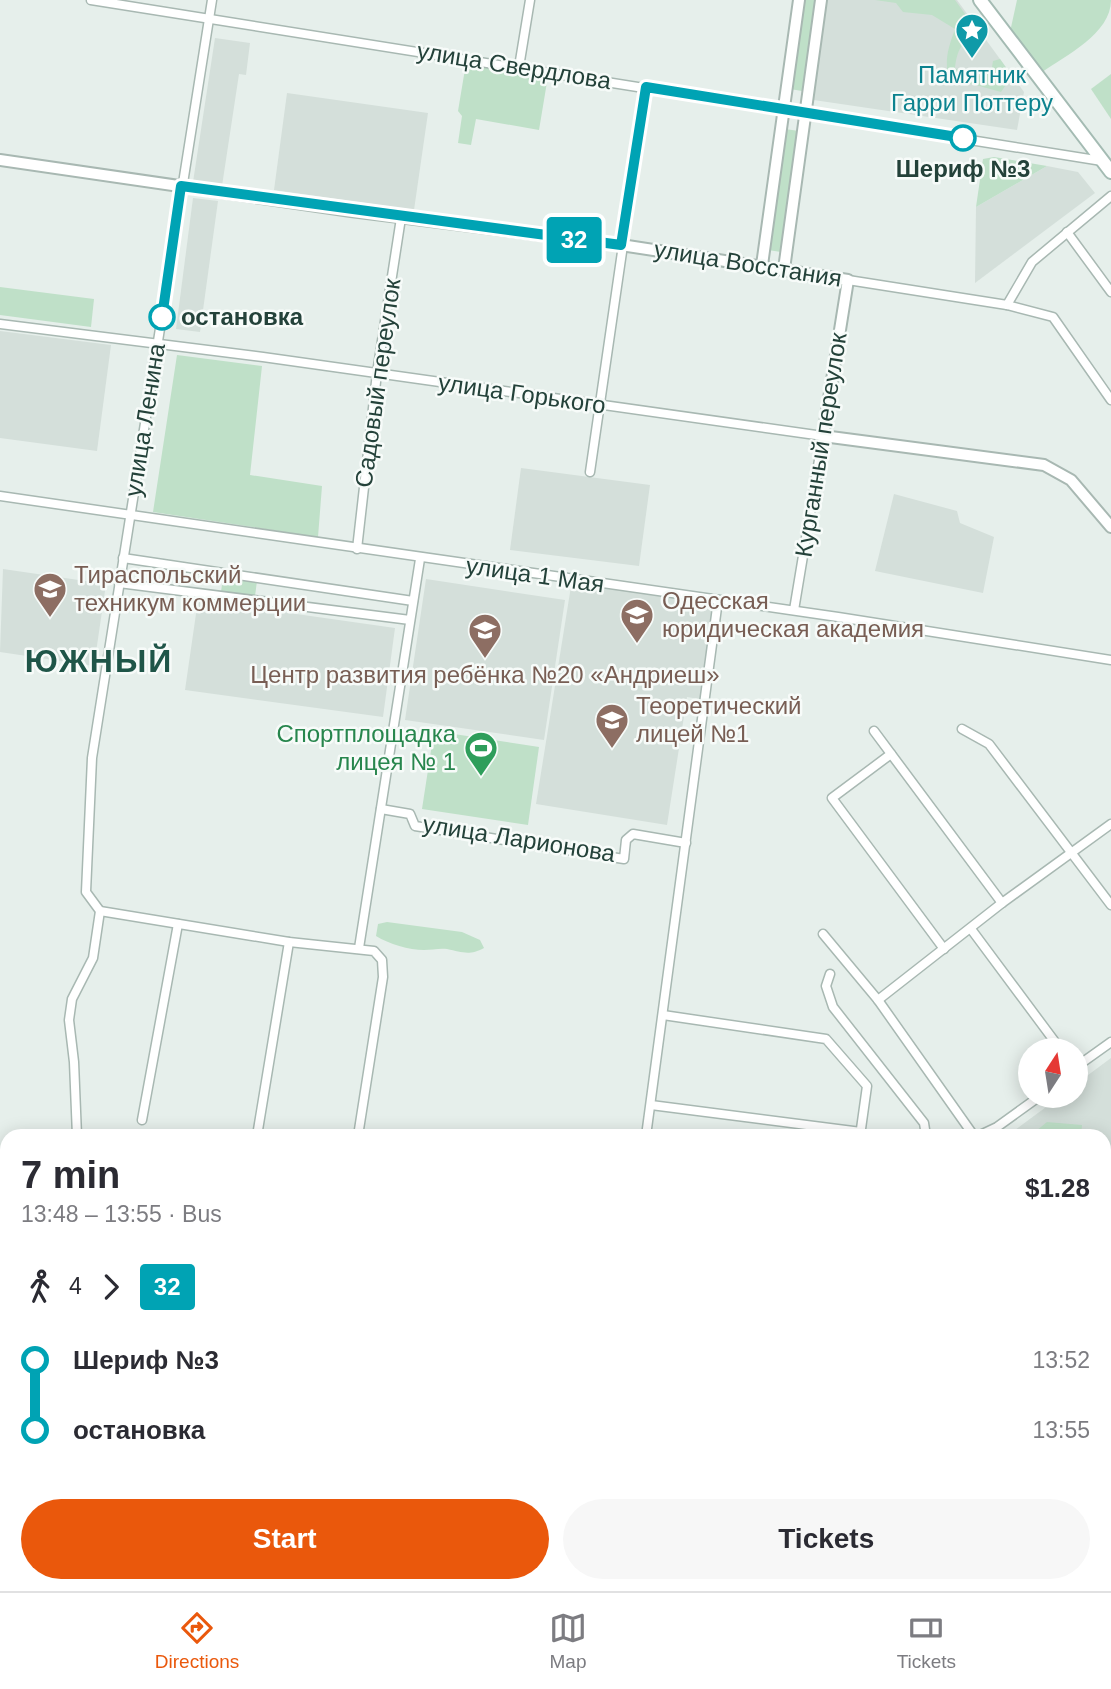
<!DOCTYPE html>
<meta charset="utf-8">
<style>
:root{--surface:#fff;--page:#f7f7f7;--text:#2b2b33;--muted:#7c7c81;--line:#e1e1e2;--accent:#ea580c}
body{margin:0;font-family:Helvetica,sans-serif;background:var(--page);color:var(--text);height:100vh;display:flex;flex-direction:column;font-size:26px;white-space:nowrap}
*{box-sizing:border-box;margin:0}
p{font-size:23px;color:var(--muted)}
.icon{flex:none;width:38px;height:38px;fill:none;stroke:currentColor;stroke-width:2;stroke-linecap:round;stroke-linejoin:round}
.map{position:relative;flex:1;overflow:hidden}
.drawer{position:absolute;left:0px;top:1129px;width:1111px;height:464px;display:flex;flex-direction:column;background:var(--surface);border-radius:21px 21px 0 0;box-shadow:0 4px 18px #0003}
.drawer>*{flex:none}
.badge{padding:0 14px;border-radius:5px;font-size:24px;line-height:46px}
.needle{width:46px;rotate:12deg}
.buttons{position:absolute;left:1018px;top:1038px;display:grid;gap:14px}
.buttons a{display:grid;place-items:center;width:70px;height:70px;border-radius:50%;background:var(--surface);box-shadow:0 4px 18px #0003;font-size:35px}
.map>.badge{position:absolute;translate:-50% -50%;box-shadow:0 0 0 4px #fff}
.legs{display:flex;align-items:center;gap:10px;height:77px;padding:0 21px;font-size:23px}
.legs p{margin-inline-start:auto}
.overview{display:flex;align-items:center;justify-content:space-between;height:119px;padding:0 21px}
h1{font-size:38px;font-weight:800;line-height:52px}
.cta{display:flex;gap:14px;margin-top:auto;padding:14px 21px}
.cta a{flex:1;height:80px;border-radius:42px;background:var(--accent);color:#fff;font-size:28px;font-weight:800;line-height:80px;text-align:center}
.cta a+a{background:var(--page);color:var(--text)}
ul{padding:0 21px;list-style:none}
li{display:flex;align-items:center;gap:24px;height:70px;font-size:26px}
li i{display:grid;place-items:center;width:10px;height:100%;margin:0 9px;background:currentColor}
li i::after{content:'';width:18px;height:18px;margin:-9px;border:5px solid;border-radius:50%;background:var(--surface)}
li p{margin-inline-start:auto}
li:first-child i{background:linear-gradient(#0000 50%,currentColor 0)}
li:last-child i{background:linear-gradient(currentColor 50%,#0000 0)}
.tab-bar{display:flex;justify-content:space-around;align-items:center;height:98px;border-top:2px solid var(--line);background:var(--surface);font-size:19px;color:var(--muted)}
.tab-bar a{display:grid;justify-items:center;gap:4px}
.tab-bar .current{color:var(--accent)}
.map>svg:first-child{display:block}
.built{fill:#d4dfda}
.green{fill:#bfe0c8}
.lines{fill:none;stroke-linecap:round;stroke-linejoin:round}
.minor-casing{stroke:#a8b8b2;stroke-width:11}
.tertiary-casing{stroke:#a8b8b2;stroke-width:14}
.secondary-casing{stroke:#a4bbb3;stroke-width:16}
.minor{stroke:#fff;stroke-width:8}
.tertiary{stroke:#fff;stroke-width:10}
.secondary{stroke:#fff;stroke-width:12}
.line-1-casing{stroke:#fff;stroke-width:16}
.line-1{stroke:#00a3b4;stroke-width:10}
.stop-1-dot{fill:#fff;stroke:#00a3b4;stroke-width:3.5}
.labels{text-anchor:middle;stroke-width:5;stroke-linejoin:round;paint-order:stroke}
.street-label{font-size:24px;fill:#24423a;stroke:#f7fbf9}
.culture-label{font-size:24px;fill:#0d838f;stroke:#f7fbf9}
.stop-label{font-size:24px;font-weight:bold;fill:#24423a;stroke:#f7fbf9}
.education-label{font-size:24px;fill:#785e54;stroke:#f7fbf9;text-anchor:start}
.leisure-label{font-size:24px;fill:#27864d;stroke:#f7fbf9;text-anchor:end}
.district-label{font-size:32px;font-weight:bold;letter-spacing:2px;fill:#1f5548;stroke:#f7fbf9}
</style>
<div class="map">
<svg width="1111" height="1591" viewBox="0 0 1111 1591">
<rect width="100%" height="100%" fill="#e6efeb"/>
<g class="built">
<path d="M821,0H957L1024,92L1017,130L807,99Z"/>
<path d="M215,38L250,43L246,75L239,74L222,186L193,182Z"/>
<path d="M287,93L428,113L414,210L274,190Z"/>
<path d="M1047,166L1078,172L1095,193L975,283L976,207Z"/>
<path d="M193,198L218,201L200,332L176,329Z"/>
<path d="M0,331L111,345L97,451L0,438Z"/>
<path d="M521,468L650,485L639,566L510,550Z"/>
<path d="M894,494L957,511L960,523L994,537L983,593L875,571Z"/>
<path d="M3,569L106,584L94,666L0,652Z"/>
<path d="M426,579L565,600L544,740L405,720Z"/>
<path d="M572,580L718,600L705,700L687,697L667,825L536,804Z"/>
<path d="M198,600L395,628L383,717L185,690Z"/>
<path d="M1111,1058V1260L1104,1255V1136H1007L1061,1096H1076V1084Z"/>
</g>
<g class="green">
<path d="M803,0H815L802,91L790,89Z"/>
<path d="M875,0H955L978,32C962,41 957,50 955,68L969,78L991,73L993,61L1000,59L1012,76L1001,92L972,84H951C943,62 948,49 955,29L932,15L903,12L896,3Z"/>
<path d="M1017,0H1111C1111,34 1066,55 1041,73L1010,32Z"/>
<path d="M466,63L548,76L539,130L476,119L471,145L458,143L462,116L458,111Z"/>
<path d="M1111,74V119L1091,89Z"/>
<path d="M785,129L799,131L781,252L768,250Z"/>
<path d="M994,157L1047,166L976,207L983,159Z"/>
<path d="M0,287L94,299L91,327L0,315Z"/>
<path d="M177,355L262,366L250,475L322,486L318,537L153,512Z"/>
<path d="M223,577L257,581L255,596L221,592Z"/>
<path d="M434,731L539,747L528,825L422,809Z"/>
<path d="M387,922L462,932L480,940L484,948C469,956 462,952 447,949C440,948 431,950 424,950C409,950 389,944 376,936L378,924Z"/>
<path d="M1047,1122L1082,1125L1081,1136H1030Z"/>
</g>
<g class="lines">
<defs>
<g id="minor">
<path d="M91,0L1102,161"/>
<path d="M519,67L530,0"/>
<path d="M1067,232L1111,292"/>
<path d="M848,280L1007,305L1053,317L1111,400"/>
<path d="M1007,305L1032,262L1111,196"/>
<path d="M0,324L263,357L823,436L794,610"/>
<path d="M590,472L646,87"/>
<path d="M0,496L838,617L1111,660"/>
<path d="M357,549L377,373L401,218"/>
<path d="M123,558L413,601"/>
<path d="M119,583L410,620"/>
<path d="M962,729L989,744L1111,905"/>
<path d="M874,731L1002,903"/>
<path d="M891,754L832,798L944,949"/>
<path d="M381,809L410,814L415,826L624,859L626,840L633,834L686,843"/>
<path d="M100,911L289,942L374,951L382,960L383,977L358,1136"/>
<path d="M971,929L1061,1050"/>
<path d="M823,934L878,1000L974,1136"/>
<path d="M359,948L420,559"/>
<path d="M830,974L826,986L833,1007L924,1123L926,1136"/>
<path d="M878,1000L1002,903L1111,824"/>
<path d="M663,1015L826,1039L867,1086L860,1136"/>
<path d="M1076,1067L1111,1042"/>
<path d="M651,1105L861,1132"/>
<path d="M142,1120L178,924"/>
<path d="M77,1136L74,1062L69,1020L72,999L93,958L100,911L86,892L92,758L212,0"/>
<path d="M257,1136L289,942"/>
<path d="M646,1136L718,600"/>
<path d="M978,1136L997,1127L1040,1096"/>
</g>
<g id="tertiary">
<path d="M0,160L351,211L621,245L848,280L823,436L1044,465L1071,480L1111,527"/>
<path d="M762,265L799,0"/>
<path d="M784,269L821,0"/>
</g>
<path id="secondary" d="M980,0L1111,172"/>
</defs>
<use href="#minor" class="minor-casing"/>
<use href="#tertiary" class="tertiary-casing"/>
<use href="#secondary" class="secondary-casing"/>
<use href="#minor" class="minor"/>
<use href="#tertiary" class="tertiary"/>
<use href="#secondary" class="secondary"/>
</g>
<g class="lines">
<defs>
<path id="line-1" d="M162,317L181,186L621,245L646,87L963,138"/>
</defs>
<use href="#line-1" class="line-1-casing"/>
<use href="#line-1" class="line-1"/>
</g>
<defs>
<symbol id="sight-pin" viewBox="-11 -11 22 30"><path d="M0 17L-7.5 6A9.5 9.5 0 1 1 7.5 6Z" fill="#0f9aa8" stroke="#f7fbf9"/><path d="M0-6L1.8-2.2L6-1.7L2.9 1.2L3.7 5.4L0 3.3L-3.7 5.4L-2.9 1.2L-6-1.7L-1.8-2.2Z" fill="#fff"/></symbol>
<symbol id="university-pin" viewBox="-11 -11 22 30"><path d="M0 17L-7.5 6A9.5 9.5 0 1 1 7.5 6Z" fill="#8d6e63" stroke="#f7fbf9"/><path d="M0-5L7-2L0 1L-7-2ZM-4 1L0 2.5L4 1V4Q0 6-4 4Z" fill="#fff"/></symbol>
<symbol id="school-pin" viewBox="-11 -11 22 30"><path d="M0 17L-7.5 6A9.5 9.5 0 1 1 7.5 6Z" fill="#8d6e63" stroke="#f7fbf9"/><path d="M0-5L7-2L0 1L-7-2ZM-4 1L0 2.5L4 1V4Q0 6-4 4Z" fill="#fff"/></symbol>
<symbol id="stadium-pin" viewBox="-11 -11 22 30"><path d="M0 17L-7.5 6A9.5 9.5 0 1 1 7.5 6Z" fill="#2e9e5b" stroke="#f7fbf9"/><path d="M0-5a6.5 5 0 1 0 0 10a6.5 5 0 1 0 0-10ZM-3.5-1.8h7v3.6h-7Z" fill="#fff"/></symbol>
</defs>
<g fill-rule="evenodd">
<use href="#sight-pin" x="953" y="11" width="38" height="52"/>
<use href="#university-pin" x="31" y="570" width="38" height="52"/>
<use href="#university-pin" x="618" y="596" width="38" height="52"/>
<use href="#school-pin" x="466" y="611" width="38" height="52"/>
<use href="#school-pin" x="593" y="701" width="38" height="52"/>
<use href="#stadium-pin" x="462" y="729" width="38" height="52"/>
</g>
<g class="stop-1-dot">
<circle cx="963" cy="138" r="12"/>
<circle cx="162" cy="317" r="12"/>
</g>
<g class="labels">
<g class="street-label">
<text transform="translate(514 66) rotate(9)" y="8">улица Свердлова</text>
<text transform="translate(748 264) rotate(9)" y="8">улица Восстания</text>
<text transform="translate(378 383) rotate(-82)" y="8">Садовый переулок</text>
<text transform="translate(522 394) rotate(8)" y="8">улица Горького</text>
<text transform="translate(145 420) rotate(-81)" y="8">улица Ленина</text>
<text transform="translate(821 445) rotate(-81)" y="8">Курганный переулок</text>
<text transform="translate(535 575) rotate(8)" y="8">улица 1 Мая</text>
<text transform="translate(519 839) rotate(9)" y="8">улица Ларионова</text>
</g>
<g class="culture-label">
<text x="972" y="83">Памятник<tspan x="972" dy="28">Гарри Поттеру</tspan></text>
</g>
<g class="stop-label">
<text x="963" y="177">Шериф №3</text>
<text x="181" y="325" text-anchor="start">остановка</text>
</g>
<g class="education-label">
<text x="74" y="583">Тираспольский<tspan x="74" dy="28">техникум коммерции</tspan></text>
<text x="662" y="609">Одесская<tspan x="662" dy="28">юридическая академия</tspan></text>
<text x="485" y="683" text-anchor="middle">Центр развития ребёнка №20 «Андриеш»</text>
<text x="636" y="714">Теоретический<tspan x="636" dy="28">лицей №1</tspan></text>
</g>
<g class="leisure-label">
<text x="456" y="742">Спортплощадка<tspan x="456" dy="28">лицея № 1</tspan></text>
</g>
<g class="district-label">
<text x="99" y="672">ЮЖНЫЙ</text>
</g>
</g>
</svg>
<div class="buttons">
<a><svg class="needle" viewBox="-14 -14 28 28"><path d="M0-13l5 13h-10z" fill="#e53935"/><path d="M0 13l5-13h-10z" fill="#7c7c81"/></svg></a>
</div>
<b class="badge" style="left:574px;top:240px;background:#00a3b4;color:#fff">32</b>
<section class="drawer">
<div class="overview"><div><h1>7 min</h1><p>13:48 – 13:55 · Bus</p></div><b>$1.28</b></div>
<div class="legs"><svg class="icon" aria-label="walk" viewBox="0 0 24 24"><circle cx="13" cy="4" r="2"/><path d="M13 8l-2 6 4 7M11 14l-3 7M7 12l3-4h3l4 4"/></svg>4<svg class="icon" aria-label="forward" viewBox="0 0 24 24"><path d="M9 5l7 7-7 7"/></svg><b class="badge" style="background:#00a3b4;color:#fff">32</b></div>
<ul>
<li><i style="color:#00a3b4"></i><b>Шериф №3</b><p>13:52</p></li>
<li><i style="color:#00a3b4"></i><b>остановка</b><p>13:55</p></li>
</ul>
<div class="cta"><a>Start</a><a>Tickets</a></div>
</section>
</div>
<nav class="tab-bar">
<a class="current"><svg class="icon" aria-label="directions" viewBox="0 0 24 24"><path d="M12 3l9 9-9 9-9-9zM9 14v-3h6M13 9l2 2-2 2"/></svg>Directions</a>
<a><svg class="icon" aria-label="map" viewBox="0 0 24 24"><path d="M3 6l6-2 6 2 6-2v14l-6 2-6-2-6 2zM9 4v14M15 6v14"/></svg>Map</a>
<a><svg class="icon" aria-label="tickets" viewBox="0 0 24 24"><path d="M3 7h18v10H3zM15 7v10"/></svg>Tickets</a>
</nav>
